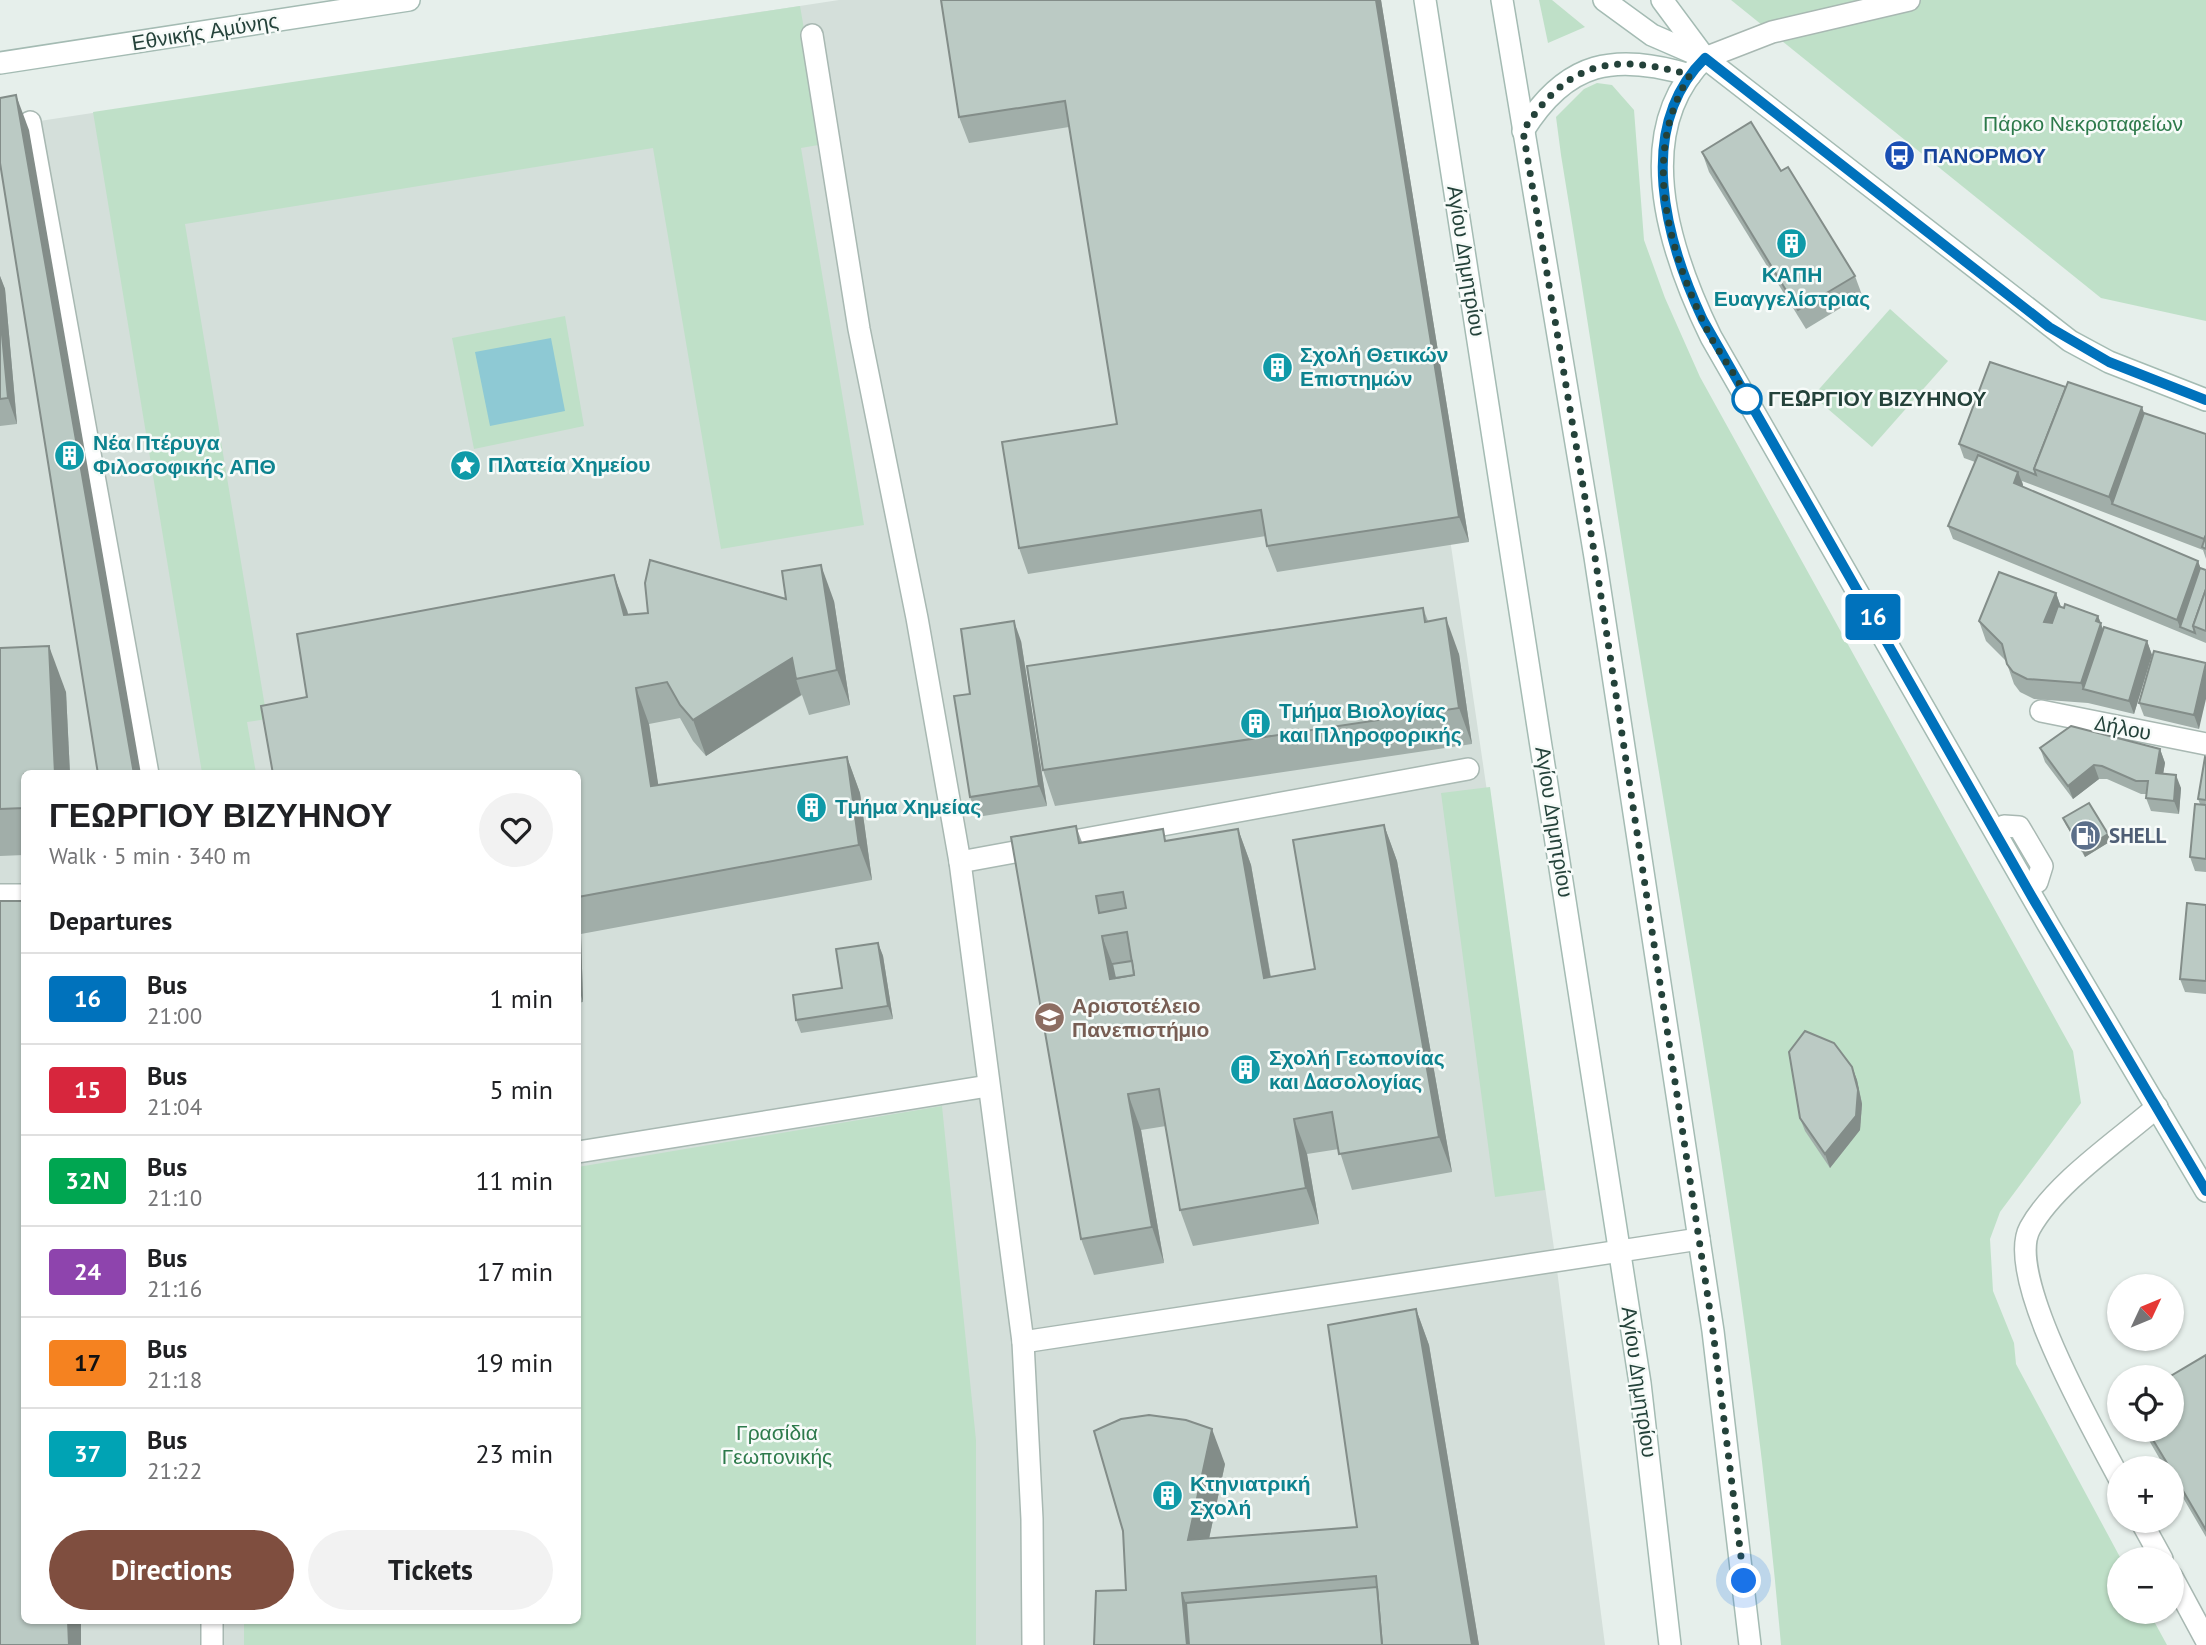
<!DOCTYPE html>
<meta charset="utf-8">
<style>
:root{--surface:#fff;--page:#f2f2f2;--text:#202124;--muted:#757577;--line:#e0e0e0;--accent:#7f4e3f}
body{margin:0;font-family:"PT Sans",sans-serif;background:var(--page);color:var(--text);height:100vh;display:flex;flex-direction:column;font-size:26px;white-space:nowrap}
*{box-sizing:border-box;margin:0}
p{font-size:23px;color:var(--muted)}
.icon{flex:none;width:38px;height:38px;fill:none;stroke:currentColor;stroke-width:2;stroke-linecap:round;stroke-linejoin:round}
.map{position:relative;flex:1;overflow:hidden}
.sheet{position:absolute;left:21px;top:770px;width:560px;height:854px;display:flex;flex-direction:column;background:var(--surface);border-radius:10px;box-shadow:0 2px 5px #0004}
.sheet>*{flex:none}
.badge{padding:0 14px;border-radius:5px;font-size:24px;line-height:46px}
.needle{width:46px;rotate:46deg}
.tools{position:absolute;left:2107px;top:1274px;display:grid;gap:14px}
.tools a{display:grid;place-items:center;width:77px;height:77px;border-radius:50%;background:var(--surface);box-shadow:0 2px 5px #0004;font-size:35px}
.you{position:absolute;width:35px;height:35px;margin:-18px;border:5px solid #fff;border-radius:50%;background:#1a73e8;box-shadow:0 0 0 10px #1a73e833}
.map>.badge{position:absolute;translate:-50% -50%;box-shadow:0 0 0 4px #fff}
h2{padding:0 28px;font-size:26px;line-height:63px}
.round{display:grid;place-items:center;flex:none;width:74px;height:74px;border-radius:37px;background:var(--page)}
.head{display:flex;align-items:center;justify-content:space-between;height:119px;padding:0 28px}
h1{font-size:33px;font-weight:700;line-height:52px}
.primary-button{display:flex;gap:14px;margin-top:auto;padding:14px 28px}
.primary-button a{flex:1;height:80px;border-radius:42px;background:var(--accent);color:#fff;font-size:28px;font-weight:700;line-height:80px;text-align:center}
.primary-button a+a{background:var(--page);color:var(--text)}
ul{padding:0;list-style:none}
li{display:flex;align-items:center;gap:21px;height:91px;padding:0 28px;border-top:2px solid var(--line)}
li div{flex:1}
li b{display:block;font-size:26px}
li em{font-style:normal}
li .badge{min-width:77px;font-weight:700;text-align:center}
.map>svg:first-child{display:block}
.built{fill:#d4dfda;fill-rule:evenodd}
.green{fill:#bfe0c8}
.water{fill:#8ec9d4}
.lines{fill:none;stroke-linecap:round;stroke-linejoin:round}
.lane-casing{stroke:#a8b8b2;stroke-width:24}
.street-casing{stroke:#a8b8b2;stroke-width:24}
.secondary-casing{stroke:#a4bbb3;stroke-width:24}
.lane{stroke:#fff;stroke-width:21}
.street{stroke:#fff;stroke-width:21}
.secondary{stroke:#fff;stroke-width:21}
.wall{fill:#a1aea9}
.shaded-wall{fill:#838d89}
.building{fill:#bbcac4;stroke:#838d89;stroke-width:2;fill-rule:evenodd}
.line-casing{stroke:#fff;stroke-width:16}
.line{stroke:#0072bc;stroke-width:10}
.walk{stroke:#24423a;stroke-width:7;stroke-dasharray:0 12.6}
.stop-dot{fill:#fff;stroke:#0072bc;stroke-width:3.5}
.labels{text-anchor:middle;stroke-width:5;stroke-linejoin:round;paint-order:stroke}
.street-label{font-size:21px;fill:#24423a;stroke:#f7fbf9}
.park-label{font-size:21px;fill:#2d7a4b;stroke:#f7fbf9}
.transit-label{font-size:21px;font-weight:bold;fill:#164399;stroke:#f7fbf9;text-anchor:start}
.culture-label{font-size:21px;font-weight:bold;fill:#0d838f;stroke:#f7fbf9;text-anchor:start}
.stop-label{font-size:21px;font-weight:bold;fill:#24423a;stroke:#f7fbf9;text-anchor:start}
.service-label{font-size:21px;font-weight:bold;fill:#4e5e75;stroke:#f7fbf9;text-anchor:start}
.education-label{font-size:21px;font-weight:bold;fill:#785e54;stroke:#f7fbf9;text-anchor:start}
</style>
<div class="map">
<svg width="2206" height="1645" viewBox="0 0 2206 1645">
<rect width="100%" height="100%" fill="#e6efeb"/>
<path class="built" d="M839,0H1371L1556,1262L1605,1645H0V127ZM24,774H578V1620H24Z"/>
<g class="green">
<path d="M1539,0H1552L1585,27L1548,43Z"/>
<path d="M1731,0H2206V321L2101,298Z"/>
<path d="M800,6L824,144L801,148L864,525L721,549L653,148L185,224L267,719L247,722L256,773H202L93,112Z"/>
<path d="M1597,83L1612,85L1634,110L1644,240L1665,298L1700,377L2073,1051L2081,1103L2000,1212L1990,1239L1993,1291L2014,1343L2016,1364L2121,1559L2119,1612H2149L2167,1645H1781C1755,1349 1705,1054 1657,760C1623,559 1594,356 1561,155L1556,117L1584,89Z"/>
<path d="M1890,309L1948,361L1872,447L1813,396Z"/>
<path d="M565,316L584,426L474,449L452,338Z"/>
<path d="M1490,787L1545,1190L1495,1197L1441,793Z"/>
<path d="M942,1106L976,1440V1645H244V1621L578,1620V1167Z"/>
</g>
<path class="water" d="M551,338L565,411L490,426L475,352Z"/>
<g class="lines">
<defs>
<g id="lane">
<path d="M812,35L859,329L917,618L960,862L1023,1342L1032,1519L1033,1645"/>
<path d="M1705,58L1772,32L1909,0"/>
<path d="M2004,826L2019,827L2042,866L2037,882"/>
<path d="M960,862L1468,769"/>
<path d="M0,895H24"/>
<path d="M578,1152L988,1086"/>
<path d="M1023,1342L1699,1239"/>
<path d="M212,1620V1645"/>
</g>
<g id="street">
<path d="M30,122L148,774"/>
<path d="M2041,711L2206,744"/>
<path d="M2119,1478C2095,1432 2004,1275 2030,1228C2055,1183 2118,1141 2157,1107"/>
<path d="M2141,1521L2162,1559"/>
<path d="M2172,1577L2206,1640"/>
</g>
<g id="secondary">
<path d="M1425,0L1640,1383L1670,1645"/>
<path d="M1502,0L1595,557L1713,1331L1750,1645"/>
<path d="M1604,0L1652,35L1705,58L2070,341L2109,362L2206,400"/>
<path d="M1662,0L1705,58"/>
<path d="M1705,58C1628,133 1671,255 1711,337L2049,926L2206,1191"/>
<path d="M0,63L409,0"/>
<path d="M1523,131C1567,60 1615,53 1690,75"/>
</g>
</defs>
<use href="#lane" class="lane-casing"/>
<use href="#street" class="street-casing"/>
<use href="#secondary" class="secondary-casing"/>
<use href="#lane" class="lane"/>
<use href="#street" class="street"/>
<use href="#secondary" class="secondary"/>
</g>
<g class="wall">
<path d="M941,0H1381L1469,542L1277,572L1267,546L1266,536L1028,574L1019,548L1117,424L1069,127L969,143L959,117Z"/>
<path d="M1702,152L1781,171L1855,276L1862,295L1806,329L1709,172Z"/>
<path d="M0,276L5,289L17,424L0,426Z"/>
<path d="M2144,413L2206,434V559L2203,550L2022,481L2023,485V487L2198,561L2200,568L2206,570V643L1953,539L1948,526L1975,462L1964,458L1959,444Z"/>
<path d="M2056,593L2061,607L2098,616L2103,629L2147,641L2152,655L2134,714L2088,703L2034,699L2020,692L2014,684L2006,661L1986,641L1979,621Z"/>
<path d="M786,599L834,601L850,705L809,715L802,695L706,756L693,741L680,718L649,724L658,785L847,757L860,793L872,880L581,934L583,1002L578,1003V774L307,697L627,610L628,615Z"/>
<path d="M1423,608L1428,621L1459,654L1472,744L1055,806L1043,770Z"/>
<path d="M1021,641L1047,806L977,817L970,797V694Z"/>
<path d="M0,648L66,692L70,774H24V855L0,856Z"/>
<path d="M2206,663L2199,729L2144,716L2139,703Z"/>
<path d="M2040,748L2160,749L2165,763L2163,774L2181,788L2179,814L2151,811L2146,798L2147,794H2141L2107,779H2099L2073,799L2045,762Z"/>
<path d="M2206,758V872L2195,871L2190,857L2200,804L2198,799Z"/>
<path d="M2063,818L2108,834L2111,841L2085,857L2066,825Z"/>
<path d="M1384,825L1397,861L1452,1172L1352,1190L1339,1149L1307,1154L1319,1224L1193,1246L1180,1210L1166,1126L1141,1130L1164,1263L1094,1275L1081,1239L1076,826L1082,842L1167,841L1238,829L1251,865L1271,977L1315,969Z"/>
<path d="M2206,905V994L2185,992L2180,979Z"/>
<path d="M878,943L883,956L893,1019L801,1033L796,1020L842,988Z"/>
<path d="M1852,1067L1857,1080L1862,1104L1860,1130L1830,1168L1805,1131L1800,1118Z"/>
<path d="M1416,1309L1429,1345L1479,1645H1094L1126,1590L1225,1464L1209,1539L1357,1527Z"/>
<path d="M2206,1355V1537L2172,1479V1468H2165L2143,1430H2172Z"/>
</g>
<g class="shaded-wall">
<path d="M1376,0H1381L1469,542L1459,517Z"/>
<path d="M16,95L29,130L141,774H134Z"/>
<path d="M0,276L5,289L17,424L8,398L0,314Z"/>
<path d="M2142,407L2149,427L2112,504L2109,497Z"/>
<path d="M2018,472L2023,485L2019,497L2014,483Z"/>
<path d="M2198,561L2203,575L2180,627L2177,620Z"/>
<path d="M821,565L834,601L850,705L837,670Z"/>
<path d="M614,575L627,610L637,651L624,615Z"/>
<path d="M2056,593L2063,613L2051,642L2044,622Z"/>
<path d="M2098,616L2108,643L2083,689L2081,683L2096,621Z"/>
<path d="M1446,618L1459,654L1472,744L1459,708Z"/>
<path d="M1014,621L1021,641L1047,806L1039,786Z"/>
<path d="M2147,641L2152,655L2134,714L2129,701Z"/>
<path d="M49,646L66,692L70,774H55Z"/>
<path d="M792,658L796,679L801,695L706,756L693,720Z"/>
<path d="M2206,665V699L2199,729L2194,715Z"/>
<path d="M636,688L649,724L664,822L651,786Z"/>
<path d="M2160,749L2165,763L2161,786L2156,773Z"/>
<path d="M847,757L860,793L872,880L859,845Z"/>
<path d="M2094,765L2099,779L2073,799L2068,786Z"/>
<path d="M2176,775L2181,788L2179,814L2174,801Z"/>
<path d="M1384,825L1397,861L1452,1172L1439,1137Z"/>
<path d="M1238,829L1251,865L1277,1014L1264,978Z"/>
<path d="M2108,834L2111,841L2085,857L2082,850Z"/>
<path d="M578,924L581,934L583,1002L578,986Z"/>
<path d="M1102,936L1115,971L1122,1008L1110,979Z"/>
<path d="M878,943L883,956L893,1019L888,1006Z"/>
<path d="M1852,1067L1857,1080L1862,1104L1860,1130L1830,1168L1825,1154Z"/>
<path d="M1128,1094L1141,1130L1164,1263L1152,1227Z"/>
<path d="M1294,1119L1307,1154L1319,1224L1306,1188Z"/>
<path d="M1416,1309L1429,1345L1479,1645H1472Z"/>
<path d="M1212,1429L1225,1464L1201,1576L1188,1540Z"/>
<path d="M1182,1593L1195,1628L1196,1645H1187Z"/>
<path d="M68,1620H81V1645H69Z"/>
</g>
<g class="building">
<path d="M941,0H1376L1459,517L1267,546L1261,510L1019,548L1002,442L1117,424L1065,101L959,117Z"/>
<path d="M16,95L134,774H98L0,163V98Z"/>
<path d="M1751,122L1781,171L1788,167L1855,276L1798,310L1702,152Z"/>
<path d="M0,314L8,398L0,399Z"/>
<path d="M1990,362L2066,387L2034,469L2036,475L1959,444Z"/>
<path d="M2068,382L2142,407L2109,497L2034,469Z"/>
<path d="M2144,413L2206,434V535L2204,539L2112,504Z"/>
<path d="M1978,455L2018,472L2014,483L2198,561L2177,620L1948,526Z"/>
<path d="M2206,535V549L2202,547Z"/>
<path d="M650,560L786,599L782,571L821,565L837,670L796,679L792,658L693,720L680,705L667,682L636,688L651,786L847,757L859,845L578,897V774H273L261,706L307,697L297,634L614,575L624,615L648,613L645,583Z"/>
<path d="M2200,568L2206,570V589L2193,626L2195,633L2180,627Z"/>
<path d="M1999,572L2056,593L2044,622L2052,623L2058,606L2064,608L2065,604L2098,616L2096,621L2101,623L2081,683L2027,679L2013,672L2007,664L2002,644L1979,621Z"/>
<path d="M2206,589V631L2193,626Z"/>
<path d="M1423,608L1425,622L1446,618L1459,708L1043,770L1027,666Z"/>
<path d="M1014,621L1039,786L970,797L954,696L970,694L961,629Z"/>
<path d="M2104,627L2147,641L2129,701L2083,689Z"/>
<path d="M49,646L55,774H24V808L0,809V648Z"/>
<path d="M2154,651L2206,663L2194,715L2139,703Z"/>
<path d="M2071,726L2160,749L2156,773L2176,775L2174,801L2146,798L2148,781H2136L2102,766L2094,765L2068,786L2040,748Z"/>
<path d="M2205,757L2206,758V800L2198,799Z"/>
<path d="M2089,803L2108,834L2082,850L2063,818Z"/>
<path d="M2195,804L2206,805V859L2190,857Z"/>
<path d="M1384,825L1439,1137L1339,1154L1332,1112L1294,1119L1306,1188L1180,1210L1159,1089L1128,1094L1152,1227L1081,1239L1011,837L1076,826L1079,843L1163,829L1165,841L1238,829L1264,978L1315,969L1293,840ZM1123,892L1126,908L1099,913L1096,896ZM1127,932L1134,975L1110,979L1102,936Z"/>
<path d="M0,901H24V1620H68L69,1645H0Z"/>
<path d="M2187,903L2206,905V981L2180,979Z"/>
<path d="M878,943L888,1006L796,1020L793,995L842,988L836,949Z"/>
<path d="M1132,961L1134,975L1115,978L1112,964Z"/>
<path d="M1805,1031L1834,1043L1852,1067L1858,1090L1856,1116L1825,1154L1800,1118L1789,1052Z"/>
<path d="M1416,1309L1472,1645H1382L1376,1576L1182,1593L1187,1645H1094L1096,1591L1126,1590L1123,1531L1094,1431L1121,1419L1149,1415L1186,1420L1212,1429L1188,1540L1357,1527L1328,1325Z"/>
<path d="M2206,1355V1530L2172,1472V1468H2170L2147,1430H2172V1377H2169Z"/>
<path d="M1377,1587L1382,1645H1189L1186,1603Z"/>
</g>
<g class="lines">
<defs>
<path id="line" d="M2206,400L2109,362L2049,327L1705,58C1634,128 1666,241 1703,320L2032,897L2206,1191"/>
</defs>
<use href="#line" class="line-casing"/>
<use href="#line" class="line"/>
<path class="walk" d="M1744,1581L1713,1331L1595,557L1523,131C1568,60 1614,53 1690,75C1639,156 1670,254 1709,334C1721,356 1737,376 1747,399"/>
</g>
<defs>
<symbol id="bus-disc" viewBox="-11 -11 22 22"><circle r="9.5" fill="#1a4fb4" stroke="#f7fbf9"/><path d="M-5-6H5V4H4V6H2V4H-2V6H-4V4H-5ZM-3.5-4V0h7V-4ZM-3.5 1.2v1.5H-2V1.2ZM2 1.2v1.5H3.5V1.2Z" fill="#fff"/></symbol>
<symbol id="building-disc" viewBox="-11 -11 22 22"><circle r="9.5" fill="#0f9aa8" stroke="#f7fbf9"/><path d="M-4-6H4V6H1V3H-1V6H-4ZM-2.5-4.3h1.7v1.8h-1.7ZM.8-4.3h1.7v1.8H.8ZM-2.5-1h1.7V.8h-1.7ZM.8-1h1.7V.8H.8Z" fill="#fff"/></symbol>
<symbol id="sight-disc" viewBox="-11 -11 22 22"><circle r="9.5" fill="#0f9aa8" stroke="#f7fbf9"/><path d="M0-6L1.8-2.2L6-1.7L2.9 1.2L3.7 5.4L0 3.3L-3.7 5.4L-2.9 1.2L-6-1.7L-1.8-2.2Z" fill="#fff"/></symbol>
<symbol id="fuel-disc" viewBox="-11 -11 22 22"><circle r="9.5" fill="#5c6f8a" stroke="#f7fbf9"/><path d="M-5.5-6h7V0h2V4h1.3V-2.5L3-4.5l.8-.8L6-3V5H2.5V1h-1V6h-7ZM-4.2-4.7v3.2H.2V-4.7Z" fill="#fff"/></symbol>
<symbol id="university-disc" viewBox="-11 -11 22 22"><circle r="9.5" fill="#8d6e63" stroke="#f7fbf9"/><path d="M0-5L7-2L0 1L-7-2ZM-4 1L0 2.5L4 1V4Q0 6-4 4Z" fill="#fff"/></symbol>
</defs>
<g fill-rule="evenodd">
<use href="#bus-disc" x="1882" y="138" width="35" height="35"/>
<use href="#building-disc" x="1774" y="226" width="35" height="35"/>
<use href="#building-disc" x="1260" y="350" width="35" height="35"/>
<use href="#building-disc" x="52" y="438" width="35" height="35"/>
<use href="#sight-disc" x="448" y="448" width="35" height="35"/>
<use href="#building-disc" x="1238" y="706" width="35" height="35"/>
<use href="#building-disc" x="794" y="790" width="35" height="35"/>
<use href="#fuel-disc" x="2068" y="818" width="35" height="35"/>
<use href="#university-disc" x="1032" y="1000" width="35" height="35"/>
<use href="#building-disc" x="1228" y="1052" width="35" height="35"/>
<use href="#building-disc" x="1150" y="1478" width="35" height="35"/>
</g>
<circle class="stop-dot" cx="1747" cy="399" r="14"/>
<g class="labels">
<g class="street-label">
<text transform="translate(205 32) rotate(-9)" y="7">Εθνικής Αμύνης</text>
<text transform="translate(1466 261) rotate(81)" y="7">Αγίου Δημητρίου</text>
<text transform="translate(2123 728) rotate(11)" y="7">Δήλου</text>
<text transform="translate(1554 822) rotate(81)" y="7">Αγίου Δημητρίου</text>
<text transform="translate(1639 1382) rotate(82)" y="7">Αγίου Δημητρίου</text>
</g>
<g class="park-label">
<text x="2083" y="131">Πάρκο Νεκροταφείων</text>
<text x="777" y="1440">Γρασίδια<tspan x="777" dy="24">Γεωπονικής</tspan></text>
</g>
<g class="transit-label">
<text x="1923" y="163">ΠΑΝΟΡΜΟΥ</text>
</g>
<g class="culture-label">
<text x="1792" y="282" text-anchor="middle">ΚΑΠΗ<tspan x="1792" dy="24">Ευαγγελίστριας</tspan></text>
<text x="1300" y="362">Σχολή Θετικών<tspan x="1300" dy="24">Επιστημών</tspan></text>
<text x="93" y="450">Νέα Πτέρυγα<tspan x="93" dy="24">Φιλοσοφικής ΑΠΘ</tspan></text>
<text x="488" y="472">Πλατεία Χημείου</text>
<text x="1279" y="718">Τμήμα Βιολογίας<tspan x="1279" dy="24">και Πληροφορικής</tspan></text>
<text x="835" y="814">Τμήμα Χημείας</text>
<text x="1269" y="1065">Σχολή Γεωπονίας<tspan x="1269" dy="24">και Δασολογίας</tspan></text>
<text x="1190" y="1491">Κτηνιατρική<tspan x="1190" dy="24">Σχολή</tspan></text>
</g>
<g class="stop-label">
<text x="1768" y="406">ΓΕΩΡΓΙΟΥ ΒΙΖΥΗΝΟΥ</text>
</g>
<g class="service-label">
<text x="2109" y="843">SHELL</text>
</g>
<g class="education-label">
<text x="1072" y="1013">Αριστοτέλειο<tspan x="1072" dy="24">Πανεπιστήμιο</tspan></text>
</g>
</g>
</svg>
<div class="tools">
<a><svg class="needle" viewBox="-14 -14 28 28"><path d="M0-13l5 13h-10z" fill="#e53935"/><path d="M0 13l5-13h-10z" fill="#757577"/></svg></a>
<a><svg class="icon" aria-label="locate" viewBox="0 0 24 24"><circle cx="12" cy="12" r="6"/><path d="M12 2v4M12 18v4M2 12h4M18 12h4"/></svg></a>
<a>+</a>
<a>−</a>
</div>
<div class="you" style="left:1744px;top:1581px"></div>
<b class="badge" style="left:1873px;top:617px;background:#0072bc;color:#fff">16</b>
<section class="sheet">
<div class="head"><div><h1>ΓΕΩΡΓΙΟΥ ΒΙΖΥΗΝΟΥ</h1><p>Walk · 5 min · 340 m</p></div><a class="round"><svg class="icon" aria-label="heart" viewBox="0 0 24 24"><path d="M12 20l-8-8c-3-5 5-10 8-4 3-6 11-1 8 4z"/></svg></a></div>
<h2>Departures</h2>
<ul>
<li><span class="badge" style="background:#0072bc;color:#fff">16</span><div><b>Bus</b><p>21:00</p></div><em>1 min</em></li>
<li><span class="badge" style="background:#d7263d;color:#fff">15</span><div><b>Bus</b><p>21:04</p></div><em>5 min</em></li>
<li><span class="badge" style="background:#00a651;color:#fff">32Ν</span><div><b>Bus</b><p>21:10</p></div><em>11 min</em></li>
<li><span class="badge" style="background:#8e44ad;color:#fff">24</span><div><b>Bus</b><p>21:16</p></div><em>17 min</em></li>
<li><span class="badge" style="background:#f58220;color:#111">17</span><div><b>Bus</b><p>21:18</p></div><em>19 min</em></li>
<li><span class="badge" style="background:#00a3b4;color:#fff">37</span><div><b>Bus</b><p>21:22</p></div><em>23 min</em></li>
</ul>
<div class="primary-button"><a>Directions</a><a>Tickets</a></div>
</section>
</div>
